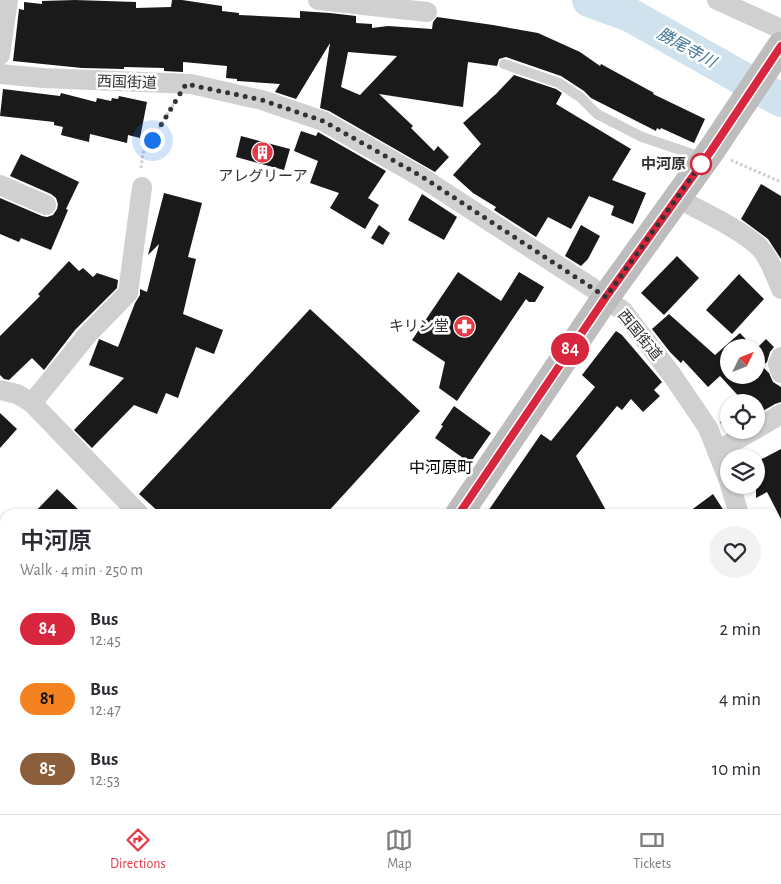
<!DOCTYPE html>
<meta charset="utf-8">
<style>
:root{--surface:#fff;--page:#f2f2f3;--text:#2b2b33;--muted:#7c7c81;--line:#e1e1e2;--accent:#e63946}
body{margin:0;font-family:"Alegreya Sans","Noto Sans JP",sans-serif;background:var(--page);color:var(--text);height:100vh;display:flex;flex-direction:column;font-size:19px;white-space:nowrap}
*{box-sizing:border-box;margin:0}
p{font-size:16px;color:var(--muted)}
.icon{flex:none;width:28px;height:28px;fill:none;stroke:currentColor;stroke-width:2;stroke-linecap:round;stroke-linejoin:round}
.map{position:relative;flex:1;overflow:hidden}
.details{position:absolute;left:0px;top:509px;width:781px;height:306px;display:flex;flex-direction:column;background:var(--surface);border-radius:15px 15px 0 0;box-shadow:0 1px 4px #0004}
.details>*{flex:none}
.badge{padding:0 10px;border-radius:16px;font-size:18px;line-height:32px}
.needle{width:32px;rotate:47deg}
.buttons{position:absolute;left:720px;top:339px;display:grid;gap:10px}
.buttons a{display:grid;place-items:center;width:45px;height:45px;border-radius:50%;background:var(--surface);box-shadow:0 1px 4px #0004;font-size:25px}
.you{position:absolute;width:25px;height:25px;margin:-12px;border:4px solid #fff;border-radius:50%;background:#1a73e8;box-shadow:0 0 0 8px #1a73e833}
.map>.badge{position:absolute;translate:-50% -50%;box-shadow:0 0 0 2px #fff}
.round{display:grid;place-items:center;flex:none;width:52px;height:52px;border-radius:26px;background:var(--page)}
.head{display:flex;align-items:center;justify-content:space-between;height:85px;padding:0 20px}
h1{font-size:24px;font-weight:600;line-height:38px}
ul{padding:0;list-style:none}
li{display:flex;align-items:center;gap:15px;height:70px;padding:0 20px}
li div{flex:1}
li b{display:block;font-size:19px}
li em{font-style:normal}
li .badge{min-width:55px;font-weight:700;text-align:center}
.dock{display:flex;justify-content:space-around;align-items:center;height:70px;border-top:1px solid var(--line);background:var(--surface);font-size:14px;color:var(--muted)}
.dock a{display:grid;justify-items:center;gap:2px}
.dock .selected{color:var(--accent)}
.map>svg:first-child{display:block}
.green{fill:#e6ecdf}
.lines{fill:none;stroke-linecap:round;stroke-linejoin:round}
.river{stroke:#cfe2ee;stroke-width:34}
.building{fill:#1a1a1a;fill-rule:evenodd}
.path{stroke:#cdcdcd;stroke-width:3;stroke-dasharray:2.5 2.5;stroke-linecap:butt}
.lane{stroke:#d0d0d0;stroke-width:10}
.street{stroke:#d0d0d0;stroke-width:20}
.secondary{stroke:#bdbdbd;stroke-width:28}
.line-casing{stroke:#fff;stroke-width:11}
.line{stroke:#d7263d;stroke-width:8}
.walk{stroke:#333;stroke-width:5;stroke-dasharray:0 9}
.stop-dot{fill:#fff;stroke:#d7263d;stroke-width:2.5}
.labels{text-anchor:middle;stroke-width:5;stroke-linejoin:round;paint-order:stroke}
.street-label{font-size:15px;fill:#333;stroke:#fff}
.stop-label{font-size:15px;font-weight:bold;fill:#333;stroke:#fff;text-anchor:end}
.poi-label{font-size:15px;fill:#333;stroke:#fff}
.water-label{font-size:16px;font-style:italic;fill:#3f7597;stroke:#fff}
.neighbourhood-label{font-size:16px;fill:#000;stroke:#fff}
</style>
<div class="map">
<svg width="781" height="814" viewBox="0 0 781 814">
<rect width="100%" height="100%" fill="#fff"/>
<path class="green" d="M283,810H332L336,814H280Z"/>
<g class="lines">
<path class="river" d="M589,0L630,15L781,100"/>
</g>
<g class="building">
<path d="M75,0L136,2V8L171,7L172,0H182L222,6V11L239,13V15L300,18V11L330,13L356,16V23L372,24V28L388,26L432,29L433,22L437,17L493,25L538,33L580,52L600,66L601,64L654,93L653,94L705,119L694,143L661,128L660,130L657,128L656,131L591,98L584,91L561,76L506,57L499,59L497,66L468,62L463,107L379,94L413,126L411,128L434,151L438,146L449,157L435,172L329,111L320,108L330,43L296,99L275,92L280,84L237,81V79L226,78L227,66L183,62V72L164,71V68L124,67V69L82,68L13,61L19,9L24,10V2L42,4V1ZM348,52L397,56L360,95L341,87Z"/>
<path d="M514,75L556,89L562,93L556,104L631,149L612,180L646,193L633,224L611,215L614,206L589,196L571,229L548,217L536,237L494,210L496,207L473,193L453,175L481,144L463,123L496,94Z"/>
<path d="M3,89L60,96L61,93L96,102L97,98L111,101L112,98L118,99L119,96L147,102L140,138L128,135L127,143L90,134L89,142L61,135L63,127L54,125V122L0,116Z"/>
<path d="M301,131L316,136L318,132L386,171L368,198L379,205L365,229L330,208L339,193L310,183L318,161L294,151Z"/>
<path d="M241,136L290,149L284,170L236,157Z"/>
<path d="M21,154L79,182L66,209L68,210L51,250L21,238L19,242L0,234V198L42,216L47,217L53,215L57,209L58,204L56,198L51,194L10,176Z"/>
<path d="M761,184L781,196V259L768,239L741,219Z"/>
<path d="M164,193L202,203L188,257L196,259L183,314L223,330L214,354L196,347L178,398L166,393L157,414L134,405L92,448L74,430L124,378L89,365L99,339L118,347L135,303L140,295V289L147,292L159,244L148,255Z"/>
<path d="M422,194L457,217L444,240L408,220Z"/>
<path d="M379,225L390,233L383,245L371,238Z"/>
<path d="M581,225L600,236L588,259L581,266L565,256Z"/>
<path d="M677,256L699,278L664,315L641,293Z"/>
<path d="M69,261L79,271L83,268L93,277L97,273L118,280L117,288L75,330L44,370L32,358L9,380L4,379L0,375V336L40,296L38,294Z"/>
<path d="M458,272L501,301L519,272L544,287L535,302H529L526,299L457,401L439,388L445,362L412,340Z"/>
<path d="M739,274L764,299L732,334L706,310Z"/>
<path d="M310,309L420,411L326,514H161L139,494Z"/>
<path d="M669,314L715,355L740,333L754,348H729V375H756V349L766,339L774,347L770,352L767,362L762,366L769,373L773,382L781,387V402L775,404L756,415V402H744L720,376L708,387L683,360L681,363L670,352L652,329Z"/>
<path d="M616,331L622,335L662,382L654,390L660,396L643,412L631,399L622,410L617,406L576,456L608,514H486L541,434L551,441L595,387L582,375Z"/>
<path d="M454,406L491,433L470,463L435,438L443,426L441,425Z"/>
<path d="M0,413L17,429L0,448Z"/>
<path d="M729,416L730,430L727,432L720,422Z"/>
<path d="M781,449V519L767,492L756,498V462Z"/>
<path d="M57,489L83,514H33Z"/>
<path d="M713,494L726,514H686Z"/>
</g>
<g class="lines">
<g class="path">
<path d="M731,160L781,182"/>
<path d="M141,168L143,153L175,102"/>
</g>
<path class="lane" d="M504,64L559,83L580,97L597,114L642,137L704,158"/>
<g class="street">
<path d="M318,0L427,12"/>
<path d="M717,0L781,29"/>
<path d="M0,55L8,0"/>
<path d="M0,74L43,78L191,84L262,100L323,121L421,177L591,287L623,311L672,375L708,428L729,481"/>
<path d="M0,185L46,205"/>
<path d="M677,198C699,210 743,230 760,248C770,259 775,275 781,289"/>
<path d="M781,357L778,364L781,373"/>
<path d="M0,390L17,394L32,403L139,514"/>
<path d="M32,403L88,334L128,293L142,187"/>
<path d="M756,429L781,414"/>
<path d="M717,451L754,430"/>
<path d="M730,485L739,514"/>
<path d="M776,565L781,561"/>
<path d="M776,592L781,600"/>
<path d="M709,810L712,814"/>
</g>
<g class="secondary">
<path d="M459,514L606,297L711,151L781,46"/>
<path d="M254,814L257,810"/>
</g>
</g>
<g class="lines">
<defs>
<path id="line" d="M459,514L606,297L711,151L781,46"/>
</defs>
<use href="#line" class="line-casing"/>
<use href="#line" class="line"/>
<path class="walk" d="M152,140L186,84L262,100L323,121L421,176L606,297L701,164"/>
</g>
<defs>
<symbol id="building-disc" viewBox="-11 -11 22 22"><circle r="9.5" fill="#e63946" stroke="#fff"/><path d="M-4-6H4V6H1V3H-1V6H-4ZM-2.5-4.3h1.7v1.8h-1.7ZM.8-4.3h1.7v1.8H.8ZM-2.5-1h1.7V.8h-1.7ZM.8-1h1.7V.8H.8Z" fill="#fff"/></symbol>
<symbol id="pharmacy-disc" viewBox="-11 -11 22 22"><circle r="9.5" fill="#e63946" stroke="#fff"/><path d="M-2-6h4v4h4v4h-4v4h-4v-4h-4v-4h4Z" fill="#fff"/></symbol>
</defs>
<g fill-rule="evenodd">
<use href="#building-disc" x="250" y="140" width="25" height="25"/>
<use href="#pharmacy-disc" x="452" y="314" width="25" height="25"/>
</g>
<circle class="stop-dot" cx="701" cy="164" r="10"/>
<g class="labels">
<g class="street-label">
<text transform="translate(127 82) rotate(2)" y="5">西国街道</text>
<text transform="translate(640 335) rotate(51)" y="5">西国街道</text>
</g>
<g class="stop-label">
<text x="686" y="169">中河原</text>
</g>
<g class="poi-label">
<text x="263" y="181">アレグリーア</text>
<text x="449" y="331" text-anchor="end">キリン堂</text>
</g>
<g class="water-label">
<text transform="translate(687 47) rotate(29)" y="6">勝尾寺川</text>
</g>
<g class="neighbourhood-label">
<text x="441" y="473">中河原町</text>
</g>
</g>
</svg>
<div class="buttons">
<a><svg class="needle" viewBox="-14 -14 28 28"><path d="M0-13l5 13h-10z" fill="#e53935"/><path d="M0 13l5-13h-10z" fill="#7c7c81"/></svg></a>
<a><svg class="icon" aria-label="locate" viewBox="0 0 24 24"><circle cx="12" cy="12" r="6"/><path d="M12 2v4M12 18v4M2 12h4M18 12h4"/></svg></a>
<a><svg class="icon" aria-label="layers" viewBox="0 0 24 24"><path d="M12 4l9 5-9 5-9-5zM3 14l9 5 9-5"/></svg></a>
</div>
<div class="you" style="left:152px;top:140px"></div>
<b class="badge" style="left:570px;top:349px;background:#d7263d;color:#fff">84</b>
<section class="details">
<div class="head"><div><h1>中河原</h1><p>Walk · 4 min · 250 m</p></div><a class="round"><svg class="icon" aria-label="heart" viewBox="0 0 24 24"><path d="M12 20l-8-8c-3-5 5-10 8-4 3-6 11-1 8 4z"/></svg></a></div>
<ul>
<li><span class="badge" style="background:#d7263d;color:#fff">84</span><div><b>Bus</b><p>12:45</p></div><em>2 min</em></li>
<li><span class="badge" style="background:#f58220;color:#111">81</span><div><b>Bus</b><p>12:47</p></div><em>4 min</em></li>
<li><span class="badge" style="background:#8b5e3c;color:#fff">85</span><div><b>Bus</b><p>12:53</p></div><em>10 min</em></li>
</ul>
</section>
</div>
<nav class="dock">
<a class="selected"><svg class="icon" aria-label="directions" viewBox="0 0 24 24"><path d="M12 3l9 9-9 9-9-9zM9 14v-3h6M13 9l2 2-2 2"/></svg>Directions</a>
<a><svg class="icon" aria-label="map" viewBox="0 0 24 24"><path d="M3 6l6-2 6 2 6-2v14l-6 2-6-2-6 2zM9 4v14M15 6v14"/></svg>Map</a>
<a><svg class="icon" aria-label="tickets" viewBox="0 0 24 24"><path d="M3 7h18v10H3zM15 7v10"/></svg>Tickets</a>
</nav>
